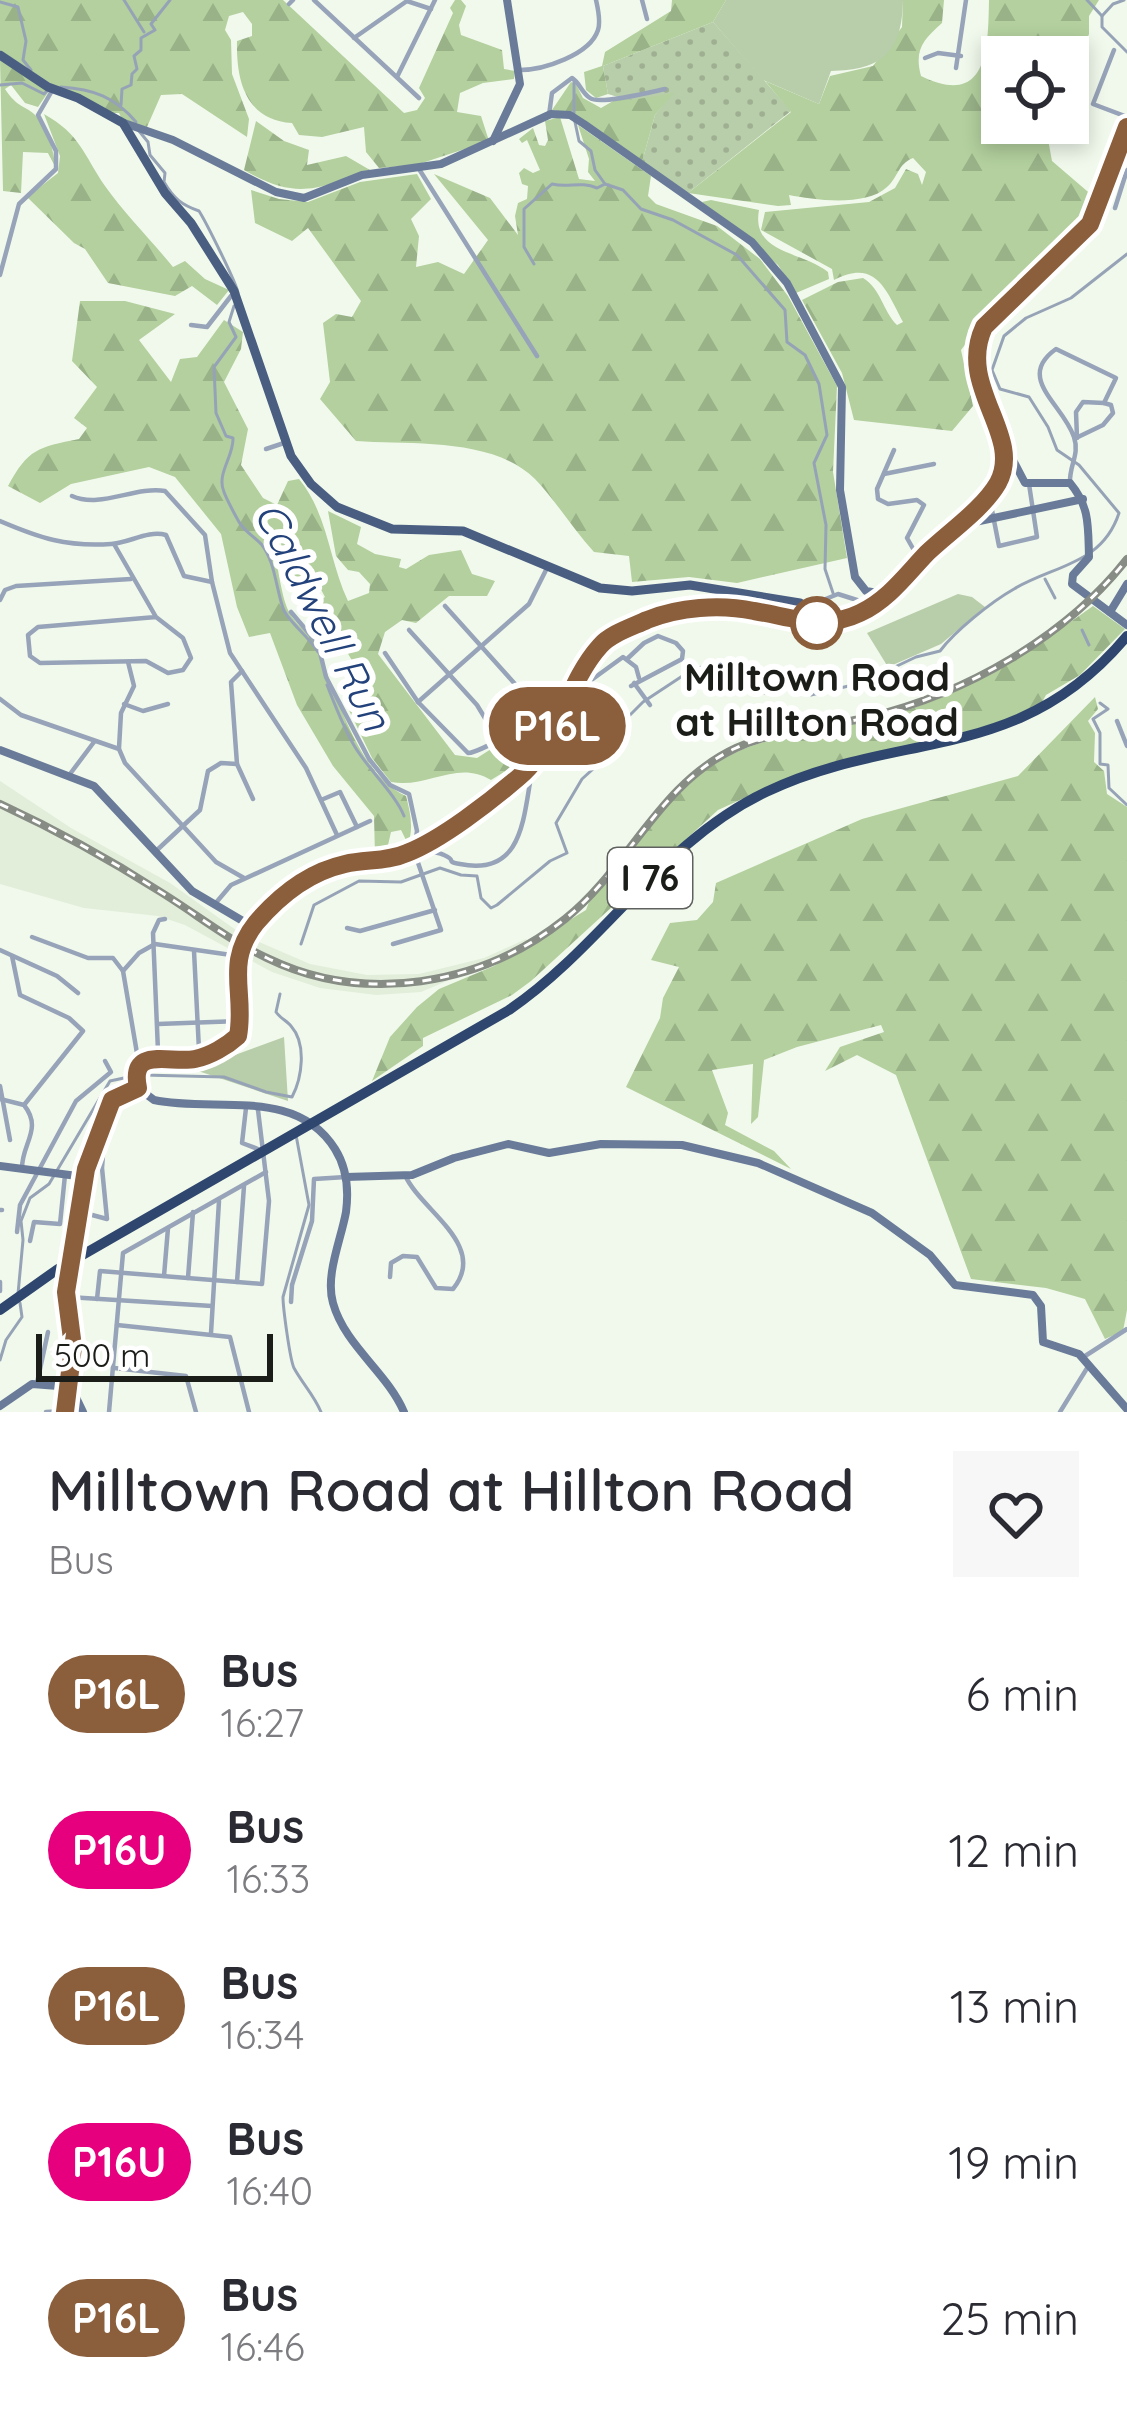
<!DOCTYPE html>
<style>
:root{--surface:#fff;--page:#f7f7f7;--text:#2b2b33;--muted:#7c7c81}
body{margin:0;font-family:Quicksand,sans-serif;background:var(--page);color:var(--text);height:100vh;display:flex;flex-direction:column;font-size:45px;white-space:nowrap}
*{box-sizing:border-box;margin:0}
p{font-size:39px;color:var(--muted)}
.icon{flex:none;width:66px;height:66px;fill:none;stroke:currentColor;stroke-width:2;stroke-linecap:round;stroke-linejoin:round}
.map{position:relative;height:1412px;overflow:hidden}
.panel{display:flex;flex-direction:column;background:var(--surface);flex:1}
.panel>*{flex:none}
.badge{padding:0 24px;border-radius:39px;font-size:42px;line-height:78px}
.tools{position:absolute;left:981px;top:36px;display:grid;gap:24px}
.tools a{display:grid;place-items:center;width:108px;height:108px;border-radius:0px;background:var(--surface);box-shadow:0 6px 18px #0003;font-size:60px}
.scale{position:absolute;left:36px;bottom:30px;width:237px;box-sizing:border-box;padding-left:12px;border:6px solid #1b1d19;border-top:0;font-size:33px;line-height:42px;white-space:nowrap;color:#1b1d19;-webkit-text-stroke:9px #fff;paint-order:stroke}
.map>.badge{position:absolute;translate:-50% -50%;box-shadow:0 0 0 6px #fff}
.round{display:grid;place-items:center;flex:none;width:126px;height:126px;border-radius:0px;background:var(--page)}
.head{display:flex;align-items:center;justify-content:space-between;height:204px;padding:0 48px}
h1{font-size:57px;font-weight:600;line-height:90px}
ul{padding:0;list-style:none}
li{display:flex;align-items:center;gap:36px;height:156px;padding:0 48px}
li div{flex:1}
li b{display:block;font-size:45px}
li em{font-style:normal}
li .badge{min-width:132px;font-weight:700;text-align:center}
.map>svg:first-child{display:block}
.built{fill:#e2eeda}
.grass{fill:url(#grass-dots)}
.forest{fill:url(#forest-firs)}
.park{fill:#b8cda9}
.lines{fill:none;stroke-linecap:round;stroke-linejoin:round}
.stream{stroke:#96a3b6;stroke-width:3}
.street{stroke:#97a3b8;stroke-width:4.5}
.secondary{stroke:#6a7b99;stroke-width:8}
.primary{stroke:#4a5e82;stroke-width:9}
.highway{stroke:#2f466e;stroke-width:10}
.rail-casing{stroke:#878c84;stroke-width:8}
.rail{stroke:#fff;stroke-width:3;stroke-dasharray:9;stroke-linecap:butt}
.line-casing{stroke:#fff;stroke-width:27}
.line{stroke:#8b5e3c;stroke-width:18}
.stop-dot{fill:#fff;stroke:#8b5e3c;stroke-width:6}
.labels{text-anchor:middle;stroke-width:12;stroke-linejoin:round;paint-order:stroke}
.shield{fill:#fff;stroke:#5f615e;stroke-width:3}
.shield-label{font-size:36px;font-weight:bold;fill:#1b1d19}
.stop-label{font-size:39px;font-weight:bold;fill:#1b1d19;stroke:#fff}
.water-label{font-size:42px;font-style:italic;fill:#23427b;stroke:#fff}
</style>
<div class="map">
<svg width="1127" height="1412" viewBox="0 0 1127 1412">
<defs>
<pattern id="grass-dots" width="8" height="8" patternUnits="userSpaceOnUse" patternTransform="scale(3)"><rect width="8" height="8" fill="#b8cda9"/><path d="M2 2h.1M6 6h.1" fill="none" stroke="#9eb091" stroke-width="1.8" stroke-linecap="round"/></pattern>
<pattern id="forest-firs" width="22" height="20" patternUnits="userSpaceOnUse" patternTransform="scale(3)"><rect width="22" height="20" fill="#b3d09e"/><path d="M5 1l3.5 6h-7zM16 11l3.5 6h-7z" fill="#99b288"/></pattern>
</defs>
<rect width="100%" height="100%" fill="#f1f9ec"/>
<path class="built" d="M0,781L71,828L170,883L243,935L310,964L367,975L419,974L484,958L526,939L530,946L421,992L376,995L320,988L272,972L185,925L158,916L84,908L0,884Z"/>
<path class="grass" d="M713,22L791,111L688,193L642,162L655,115L672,94L631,101L608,94L603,66Z"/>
<g class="forest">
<path d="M0,0H283L404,113L417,110L425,98L419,88L453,13L450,8L455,0H461L466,6L459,25L461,35L502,50L504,69L515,71L514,79L483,83L460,93L457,112L481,116L489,141L416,165L379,168L366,152L364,127L322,137L299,135L292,123C247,120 236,83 237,41L252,36V24L243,12L229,16L225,30L231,40L232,74L249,119L247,137L182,94L161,95L147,127L123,121L119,113H109L53,85L0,50Z"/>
<path d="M672,0H726L713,22L603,66L608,94L596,98L586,90L584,72L602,66L605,52L671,11Z"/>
<path d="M903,0H944L942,23C923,40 914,50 921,76C989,109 988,46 989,0H1099L1089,16V34L1072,80L1068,106V57H1002V123H1045L1052,161L1094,197L1072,225L1012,283L961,350L973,406L952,431L854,420L842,373L802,300L838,282L863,278C882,290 882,310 897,325L903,322C886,290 876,258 834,280L832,269L761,230L765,212L869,202L895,188L906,169L918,174L922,185L926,172L913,158C897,165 899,176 887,187C866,207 814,200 789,195L791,205L778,206L688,193L791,112L765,81L819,104L830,76L873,66L902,27Z"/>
<path d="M0,59L49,91L38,107L25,103L11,85L5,89C18,109 26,105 36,116C47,127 54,150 55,166L48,153L23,152L21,193L3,191Z"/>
<path d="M571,82L576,84L583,98L601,108L620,97L632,100L674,93L655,115L642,162L576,115L552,110Z"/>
<path d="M44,114C81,135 83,154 105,186C125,214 151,240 173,267L185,261L205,279L229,290L217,305L192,286L175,296L108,283L85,249L74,243L27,197L58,173L60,156Z"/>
<path d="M560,117L579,179L595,181L588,172L589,159L578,125L651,176L648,196L656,204L717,226L760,259L788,296L837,386L833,472L847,558L737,583L689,577L632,582L629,556L594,552C573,529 556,501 535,479C493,437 411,445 356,441L320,399L330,382L323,323L336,314L352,317L361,301L308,228L292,241L255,223L251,190L279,199L308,202L360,182L417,174L431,199L411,219L419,236L416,267L438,262L464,274L488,240L434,174L490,198L518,235L515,216L518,203L527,199L528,186L522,184L519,173L524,168L533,173L540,170L527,140L522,143L519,139L533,128L539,145L545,146L548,140L545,121Z"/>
<path d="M256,121L284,141L309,150L307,165L346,156L370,170C317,190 295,200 244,170Z"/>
<path d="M711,200L759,210C751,254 802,251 828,272L829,279L796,293L778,265L702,202Z"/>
<path d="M80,301H125L175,314L139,340L171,382L180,359L197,357L224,320L243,332L241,349L224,382L248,429L241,465L263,498L277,505L288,481L299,479C328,514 329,561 348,601L369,593L370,584L359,572L348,570L336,556L328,511L361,527L357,544L375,554L401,559L399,567L406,569L429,555L461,550L472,574L495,581L487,596H449L416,623L402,620L385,632L378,654L455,755L477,758L510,737L530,761L510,778L504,772L491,780C457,759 427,789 391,782L372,758L347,706L368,695C356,662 336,633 314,605L325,597L317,582L301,591C294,572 280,553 280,535L274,533L271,540C278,560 280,594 289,612C296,625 311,634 317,648C337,693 357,774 406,796C410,811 414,828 408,844L401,830L391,832L386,854L375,856L374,816L333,766L297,705L270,633L249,637L237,607L221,534L175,477L149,467L71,484L40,503L8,486C28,449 38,447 79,439L87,428L74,418L97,387L72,361Z"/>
<path d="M1093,606L1125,629L1080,675L1046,695L1041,704L995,724L948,738L797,774L718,810L531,981L512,995L423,1038V1046L372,1081L390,1037L417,1007L439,989L494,966L586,910L589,902C631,849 674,780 737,752C785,730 849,730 899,713C969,691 1034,648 1093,606Z"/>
<path d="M1095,697L1098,709L1088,721L1095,733L1094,762L1104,771L1107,794L1127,807V1310L1123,1331L1105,1339L1085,1299L1046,1288L971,1279L896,1075L857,1055L825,1071L840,1047L884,1032L881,1025L797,1047L764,1060L758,1117L751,1124L753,1064L712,1070L728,1113L725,1125L774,1151L791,1169L626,1087L660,1018L663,998L679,967L651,960L670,923L697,920L713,902L716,883L862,819L1018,776Z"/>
</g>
<g class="park">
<path d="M726,0H903C902,52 883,70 831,71L819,104L763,80L713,22Z"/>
<path d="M958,594L972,597L985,607L941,644L888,667L867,633Z"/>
<path d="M284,1037L288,1101L162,1059L216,1062Z"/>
</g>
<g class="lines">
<g class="stream">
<path d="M124,0L144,32"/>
<path d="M1087,0L1102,16"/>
<path d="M1124,0L1113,4L1102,16V27L1127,52"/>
<path d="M0,2L18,7L26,41L23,60L31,70"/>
<path d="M574,80V113"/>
<path d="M0,85L22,83L44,94L48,90"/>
<path d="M61,87C93,89 115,97 136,122"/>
<path d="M121,105L122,89L131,85L132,74L137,69L134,56L141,50V38L155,30L151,24L170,0"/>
<path d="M575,122L579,141L591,151L595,170L605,184L623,190L641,209L673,220L737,255L785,310L787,342L805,355L819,384L827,435L814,463L826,525L825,569L833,593"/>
<path d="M139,131L148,142L150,155L165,173L164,182C174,199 182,205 199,211C206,222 237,284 238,293"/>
<path d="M534,264L524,247V209L552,184C569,188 580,181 597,188L605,184"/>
<path d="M234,306L229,322L236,337L214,367L216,413L226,436L233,438C234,456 216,474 224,492C226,498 238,521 241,525C247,533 256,538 262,545C275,562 276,588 283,608C287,621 309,636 318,652"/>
<path d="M1045,579L1055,598"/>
<path d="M1082,630L1089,645"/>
<path d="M327,685C335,705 344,729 355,747C369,770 396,795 404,816"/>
<path d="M1100,703L1108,709L1093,719L1100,733V764L1108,765L1109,788L1127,805"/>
<path d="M301,944L314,905L359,881L401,882L440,868L461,875L477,876L481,898L491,908L497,905L550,861L567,853L556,823L582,779L604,759L609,736L643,702L693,669L721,663L737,665L756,690L765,693L785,676L795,679L811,695L861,683L916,657L940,651C955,631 991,602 1014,589C1054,565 1102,565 1119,513L1079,465L1057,450L1048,427L1029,397L1000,389L992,370L1004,336L1026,318L1071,298L1127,254"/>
<path d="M142,1075L224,1077L266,1092L292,1097C302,1078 307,1044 291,1026C287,1021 280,1018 276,1012L280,994"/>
<path d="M296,1135L309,1205L283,1297C283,1308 290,1360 294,1368C302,1383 314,1395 321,1412"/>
<path d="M18,1294L23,1240L21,1221L30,1198L49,1184L110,1081L133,1076"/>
<path d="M0,1360L6,1340L22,1317L20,1303"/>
</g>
<g class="street">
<path d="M314,0L419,98"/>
<path d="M642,0L647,19"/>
<path d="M289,4L293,0"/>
<path d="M354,38L407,1L431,9"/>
<path d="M1114,50L1093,104L1127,117"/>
<path d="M925,58L938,53L961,56"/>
<path d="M956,68L966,0"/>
<path d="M520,70C543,70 590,55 598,30C601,21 598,9 596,0"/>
<path d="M397,77L435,0"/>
<path d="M549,115L552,93L572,78C580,83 581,92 590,98C599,105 651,92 665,89"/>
<path d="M419,169L537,356"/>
<path d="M1115,208L1127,170"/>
<path d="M0,275L19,204L56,169V151L38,115L53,89"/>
<path d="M191,325L207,327L231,296"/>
<path d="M1078,437L1103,425L1113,413L1111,405L1104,403"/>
<path d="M266,449L284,443"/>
<path d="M894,450L877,489L878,499L888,504L917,500L924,505L907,538L920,561"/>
<path d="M884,474L934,464"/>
<path d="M1070,483C1069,465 1080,455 1074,437C1063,404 1015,378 1056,349L1116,378L1104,403L1083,402L1076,412L1077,438"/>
<path d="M989,495L999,546L1037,537L1029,484"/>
<path d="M72,496C100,509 135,486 165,491L205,535L212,582"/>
<path d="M0,521C40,538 66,547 111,544C129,543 148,530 166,535L184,576L212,582L230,653L306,768L337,835"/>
<path d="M114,544L156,617L183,638L191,658L183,670L168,673L146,661L40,663L30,656L28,635L38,627L156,617"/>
<path d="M0,600L5,590L16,586L131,579"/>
<path d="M445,606L515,684"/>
<path d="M806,607L838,594L860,601"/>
<path d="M291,612L318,644L326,677L369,759L390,785L409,794L417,831L414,851L441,930L393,944"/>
<path d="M409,630L477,705L497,738"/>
<path d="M385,653L418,702L468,753C481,753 538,717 560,709"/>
<path d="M627,659L644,643L658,636L676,643L683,651L682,659L631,686"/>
<path d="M242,671L231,682L237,764L253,799"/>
<path d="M634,683L650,705"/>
<path d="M576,685L590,681L623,657L636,667L639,678"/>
<path d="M0,699L21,715L119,749L125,763L216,862L244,878"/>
<path d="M418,702L529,604L546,570"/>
<path d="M124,704L143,711L168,704"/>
<path d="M1117,721L1127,746"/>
<path d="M119,748L121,713L134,686L128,662"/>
<path d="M70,774L94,742"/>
<path d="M321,800L340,792L357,827"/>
<path d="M156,851L200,810L208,771L221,763L237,764"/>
<path d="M415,851C424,852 436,851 444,855C458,861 444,861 460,864C526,877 523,813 533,766"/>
<path d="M214,905L231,885L370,821"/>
<path d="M347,928L360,931L435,910"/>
<path d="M32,937L88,958H113L123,971"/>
<path d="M0,950L57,976L78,993"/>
<path d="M194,951L199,1050"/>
<path d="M12,956L20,995L69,1018L83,1031L24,1105"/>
<path d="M158,1024L240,1021"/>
<path d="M158,1051L153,933L159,920L165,919"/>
<path d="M139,1065L123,971L139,953L155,944L238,956"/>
<path d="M0,1086L10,1140"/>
<path d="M0,1099L24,1105C43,1129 22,1143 22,1168"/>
<path d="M246,1108L242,1143L258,1149"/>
<path d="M0,1210H2"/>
<path d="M81,1212L107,1219L102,1168L105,1128"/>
<path d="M17,1232L20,1205L76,1101L111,1072L105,1061"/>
<path d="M30,1241L34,1222L60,1224L65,1175"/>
<path d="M164,1276L168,1228"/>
<path d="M390,1277L391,1263L403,1256L417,1257L436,1288L453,1289C489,1245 420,1210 405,1175"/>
<path d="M188,1278L193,1212"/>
<path d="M0,1282V1291"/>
<path d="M237,1282L244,1186"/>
<path d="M68,1297L212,1306"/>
<path d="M97,1299L100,1271L262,1284L269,1201L258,1110"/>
<path d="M291,1302L292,1285L312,1221L314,1179L346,1177"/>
<path d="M117,1325L230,1337L249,1412"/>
<path d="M211,1333L219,1201"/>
<path d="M1082,1358L1127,1329"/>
<path d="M114,1368L186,1376L196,1412"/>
<path d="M37,1383L48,1332"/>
<path d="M46,1412L65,1411"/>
<path d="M109,1412L123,1253L266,1172"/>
<path d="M1060,1412L1089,1365"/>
</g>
<g class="secondary">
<path d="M124,123L173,140L276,192L304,198L362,175L441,164L551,114L570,115L584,124L752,242L787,283L842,387L840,490L855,577L866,591L889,595"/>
<path d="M493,141L520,84L507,0"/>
<path d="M1005,445L1025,483H1070C1090,507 1088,526 1089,557L1073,575L1072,584L1127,625"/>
<path d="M956,526L1083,499"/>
<path d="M1110,612L1127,584"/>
<path d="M0,750L94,786L192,891L253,927"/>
<path d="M0,1166L85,1177"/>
<path d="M346,1177L412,1175L454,1158L508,1144L549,1153L601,1144L682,1145L758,1163L872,1213L930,1255L955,1285L1033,1295L1041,1306L1043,1342L1079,1354L1127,1409"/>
<path d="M0,1406L32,1384L71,1387L83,1412"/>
<path d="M65,1412L73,1347L66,1293L71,1248L88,1163L112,1100L138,1088"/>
<path d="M404,1412C387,1372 345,1346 333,1303C325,1275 341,1240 346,1212C349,1189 347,1168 335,1149C296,1086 214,1113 154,1100L138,1088V1069C162,1045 211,1075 240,1032C239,995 230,958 254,926C276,897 306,875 342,865C366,858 390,863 413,851C449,833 487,803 518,778C559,744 574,656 614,636C659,614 704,601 755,611C773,614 790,620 808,623"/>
</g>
<path class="primary" d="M0,55L48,87L78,98L123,123L165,193L191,223L234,291L291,456L311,484L337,507L392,529L463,531L600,588L632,591L690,585L800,603L807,608L808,623L843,619L889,595L998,483L1004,443L981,390L977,342L984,327L1090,224L1127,127"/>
<path class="highway" d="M0,1310L58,1269L509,1010C603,946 661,842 766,792C898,729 1019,766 1127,636"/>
<defs>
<path id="rail" d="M0,804C54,829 109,859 159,891C195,913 228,940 267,958C364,1005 481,986 565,919C629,868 658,784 736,748C778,729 825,728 869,717C965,694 1066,637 1127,559"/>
</defs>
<use href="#rail" class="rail-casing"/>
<use href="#rail" class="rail"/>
</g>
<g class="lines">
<defs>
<path id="line" d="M65,1412L73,1347L66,1292L86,1169L112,1100L138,1088C129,1045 171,1064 195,1059C210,1056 227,1046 238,1036C246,993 224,963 256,923C279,896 309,872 345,864C366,859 387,862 407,853C441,840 491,801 519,777C560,742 565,685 600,646C610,634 632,627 647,620C679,607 720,604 754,611C792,617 823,631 860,613C888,600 906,575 927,553C949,532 983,509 998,483C1024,435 956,387 984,327L1090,224L1127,127"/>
</defs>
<use href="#line" class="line-casing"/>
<use href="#line" class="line"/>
</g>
<circle class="stop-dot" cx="817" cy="623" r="24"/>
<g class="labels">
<rect class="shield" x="608" y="848" width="84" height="60" rx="9"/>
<g class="shield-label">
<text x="650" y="891">I 76</text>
</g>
<g class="stop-label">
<text x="817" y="691">Milltown Road<tspan x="817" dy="45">at Hillton Road</tspan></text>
</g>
<g class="water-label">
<text transform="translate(323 616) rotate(63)" y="15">Caldwell Run</text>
</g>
</g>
</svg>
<div class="tools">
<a><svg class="icon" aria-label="locate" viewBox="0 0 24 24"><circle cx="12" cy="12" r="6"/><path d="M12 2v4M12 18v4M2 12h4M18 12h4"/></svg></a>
</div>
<div class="scale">500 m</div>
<b class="badge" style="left:557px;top:726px;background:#8b5e3c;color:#fff">P16L</b>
</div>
<section class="panel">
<div class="head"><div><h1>Milltown Road at Hillton Road</h1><p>Bus</p></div><a class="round"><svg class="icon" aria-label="heart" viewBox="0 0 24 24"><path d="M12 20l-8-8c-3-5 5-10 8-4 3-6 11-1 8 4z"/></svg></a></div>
<ul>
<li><span class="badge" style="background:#8b5e3c;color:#fff">P16L</span><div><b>Bus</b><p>16:27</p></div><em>6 min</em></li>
<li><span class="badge" style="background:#e6007e;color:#fff">P16U</span><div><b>Bus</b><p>16:33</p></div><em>12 min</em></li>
<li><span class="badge" style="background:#8b5e3c;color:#fff">P16L</span><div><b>Bus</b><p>16:34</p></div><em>13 min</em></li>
<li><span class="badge" style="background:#e6007e;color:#fff">P16U</span><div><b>Bus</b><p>16:40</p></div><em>19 min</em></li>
<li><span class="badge" style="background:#8b5e3c;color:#fff">P16L</span><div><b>Bus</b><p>16:46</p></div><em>25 min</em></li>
</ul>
</section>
